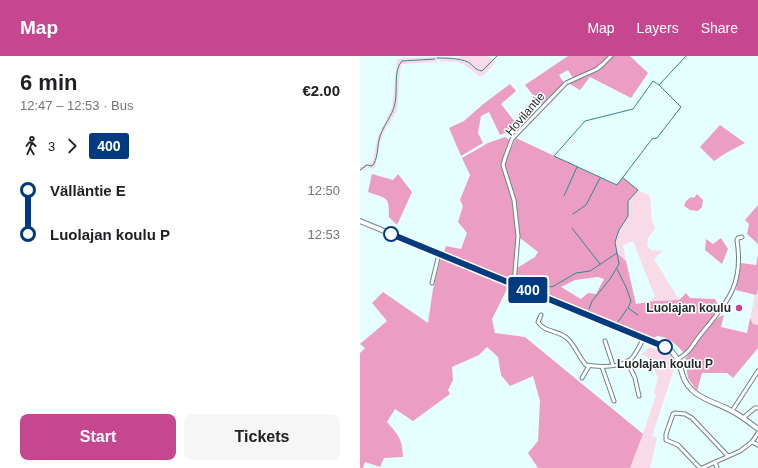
<!DOCTYPE html>
<meta charset="utf-8">
<style>
:root{--surface:#fff;--page:#f6f6f6;--text:#202124;--muted:#757577;--accent:#c74690}
body{margin:0;font-family:Helvetica,sans-serif;background:var(--page);color:var(--text);height:100vh;display:flex;flex-direction:column;font-size:15px;white-space:nowrap}
*{box-sizing:border-box;margin:0}
p{font-size:13px;color:var(--muted)}
.icon{flex:none;width:22px;height:22px;fill:none;stroke:currentColor;stroke-width:2;stroke-linecap:round;stroke-linejoin:round}
.map{position:relative;flex:1;overflow:hidden}
.sheet{display:flex;flex-direction:column;background:var(--surface);width:360px}
.sheet>*{flex:none}
.badge{padding:0 8px;border-radius:3px;font-size:14px;line-height:26px}
.map>.badge{position:absolute;translate:-50% -50%;box-shadow:0 0 0 2px #fff}
.legs{display:flex;align-items:center;gap:6px;height:44px;padding:0 20px;font-size:13px}
.legs p{margin-inline-start:auto}
.headline{display:flex;align-items:center;justify-content:space-between;height:68px;padding:0 20px}
h1{font-size:22px;font-weight:700;line-height:30px}
.button{display:flex;gap:8px;margin-top:auto;padding:8px 20px}
.button a{flex:1;height:46px;border-radius:8px;background:var(--accent);color:#fff;font-size:16px;font-weight:700;line-height:46px;text-align:center}
.button a+a{background:var(--page);color:var(--text)}
ul{padding:0 20px;list-style:none}
li{display:flex;align-items:center;gap:14px;height:44px;font-size:15px}
li i{display:grid;place-items:center;width:6px;height:100%;margin:0 5px;background:currentColor}
li i::after{content:'';width:10px;height:10px;margin:-5px;border:3px solid;border-radius:50%;background:var(--surface)}
li p{margin-inline-start:auto}
li:first-child i{background:linear-gradient(#0000 50%,currentColor 0)}
li:last-child i{background:linear-gradient(currentColor 50%,#0000 0)}
header{display:flex;align-items:center;gap:24px;box-sizing:border-box;height:56px;padding:0 20px;background:var(--accent);color:#fff}
header strong{font-size:19px}
nav{display:flex;gap:22px;margin-inline-start:auto;font-size:14px}
main{display:flex;flex:1;min-height:0}
.map>svg:first-child{display:block}
.green{fill:#f8dae8}
.forest{fill:#eb9dc4;fill-rule:evenodd}
.lines{fill:none;stroke-linecap:round;stroke-linejoin:round}
.stream{stroke:#30888c;stroke-width:1}
.minor-casing{stroke:#6d8384;stroke-width:5}
.secondary-casing{stroke:#6d8384;stroke-width:6}
.minor{stroke:#fff;stroke-width:3}
.secondary{stroke:#fff;stroke-width:4}
.line-1-casing{stroke:#fff;stroke-width:9}
.line-1{stroke:#003b80;stroke-width:6}
.stop-1-dot{fill:#fff;stroke:#003b80;stroke-width:2}
.poi-dot{fill:#c74690;stroke:#fff;stroke-width:1.5}
.labels{text-anchor:middle;stroke-width:3;stroke-linejoin:round;paint-order:stroke}
.street-label{font-size:12px;fill:#232c2d;stroke:#fff}
.poi-label{font-size:12px;font-weight:bold;fill:#232c2d;stroke:#fff;text-anchor:end}
.stop-label{font-size:12px;font-weight:bold;fill:#232c2d;stroke:#fff}
</style>
<header>
<strong>Map</strong>
<nav><a>Map</a><a>Layers</a><a>Share</a></nav>
</header>
<main>
<section class="sheet">
<div class="headline"><div><h1>6 min</h1><p>12:47 – 12:53 · Bus</p></div><b>€2.00</b></div>
<div class="legs"><svg class="icon" aria-label="walk" viewBox="0 0 24 24"><circle cx="13" cy="4" r="2"/><path d="M13 8l-2 6 4 7M11 14l-3 7M7 12l3-4h3l4 4"/></svg>3<svg class="icon" aria-label="forward" viewBox="0 0 24 24"><path d="M9 5l7 7-7 7"/></svg><b class="badge" style="background:#003b80;color:#fff">400</b></div>
<ul>
<li><i style="color:#003b80"></i><b>Välläntie E</b><p>12:50</p></li>
<li><i style="color:#003b80"></i><b>Luolajan koulu P</b><p>12:53</p></li>
</ul>
<div class="button"><a>Start</a><a>Tickets</a></div>
</section>
<div class="map">
<svg width="398" height="412" viewBox="0 0 398 412">
<rect width="100%" height="100%" fill="#e5feff"/>
<g class="green">
<path d="M100,0H127L136,6L124,19L119,20C105,8 99,4 81,6L76,1L99,2Z"/>
<path d="M74,1L78,6L43,8L41,9L39,25L38,48L36,56L25,74L21,84L15,111L12,113L9,110H7L5,114L0,116V111L13,105L17,82L32,51L37,4L43,2Z"/>
<path d="M278,134L290,140L292,165L295,172L288,182L287,190C291,196 296,195 303,194L294,203L319,244L296,245L286,247L295,241L273,185L263,190L266,205L257,197L255,186L259,174L268,160V145Z"/>
<path d="M398,199V269L393,268C389,263 391,259 392,253C397,235 395,217 398,199Z"/>
<path d="M290,291L302,296L312,298L317,304L292,380L297,382L290,412H270L283,378L296,339L294,336L298,322L288,301L281,298Z"/>
</g>
<g class="forest">
<path d="M208,0H250L237,11L213,22L208,14L199,19L204,27L181,49L165,29Z"/>
<path d="M251,0H270L288,17L271,42L230,21L220,34L208,27L238,13Z"/>
<path d="M150,28L156,35L141,48L159,71L140,79L129,56L121,60L118,77L123,87L101,100L89,72L104,65L122,49Z"/>
<path d="M360,69L385,87L366,97L354,105L340,91Z"/>
<path d="M145,81L151,85L142,104V109L154,144L157,181L153,226L83,199L86,190L101,193L107,177L98,166L103,150L100,144L110,119L102,102L128,87Z"/>
<path d="M156,82L256,129L263,122L278,134L268,145V160L259,174L255,186L257,197L266,205L276,248L296,245L319,244L326,237L330,242L355,243L359,250L354,259L356,261L339,278L331,292L327,297H324C316,288 309,281 297,280L292,283L157,227L156,224L157,212L175,201L178,196L160,182L156,144L151,127L145,112L146,102ZM238,221L244,223L236,238L228,237L221,243L201,231L215,224Z"/>
<path d="M12,118L33,124L38,118L52,136L37,169L29,161C29,139 27,143 8,136Z"/>
<path d="M337,138L343,144L342,151L338,155L330,154L324,150L326,145L331,141L334,142Z"/>
<path d="M398,149V188L387,178L389,168L385,164Z"/>
<path d="M361,182L368,193L362,208L345,194L346,183L353,188Z"/>
<path d="M398,199V233L396,239L376,234L381,207L396,209Z"/>
<path d="M81,201L149,229L132,263L135,277L165,281L283,378L270,412H178L168,397L178,385L180,345L173,320L150,330L141,319L138,301L127,291L119,299L92,311L93,324L88,334L90,338L53,365L35,353L27,366C39,380 42,382 43,401L24,402L20,411L5,406L3,412H0V297L5,292L0,288L27,265L12,247L23,236L68,267L73,233Z"/>
<path d="M364,259L361,271L387,277L390,262L393,268L398,269V292L373,322L367,317H342L337,335L328,322L325,303C335,292 351,262 364,259Z"/>
</g>
<g class="lines">
<g class="stream">
<path d="M77,2C86,2 99,2 108,6C113,9 115,14 122,15L137,0"/>
<path d="M299,29L321,51L297,82L292,83L257,129L194,100L225,65L273,53L293,25L299,29L326,0"/>
<path d="M0,114L7,109L12,110C18,104 17,92 19,84C22,70 33,60 35,47C38,35 33,14 42,5L75,3"/>
<path d="M204,140L217,111"/>
<path d="M213,158L226,149L240,122"/>
<path d="M212,172L240,208"/>
<path d="M257,213L266,231L271,245L268,252L278,259"/>
<path d="M181,234L189,230L192,231L216,217L230,215L257,197L255,186L259,174L268,160V145L278,134L263,122"/>
<path d="M229,253L232,245L250,223L259,208L257,197"/>
<path d="M258,266L267,253"/>
</g>
<defs>
<g id="minor">
<path d="M72,227L79,198"/>
<path d="M154,228L158,180L154,144L143,109L145,102L152,83L206,27L237,13L243,8L251,0"/>
<path d="M181,259L178,266C185,277 199,274 208,283C215,290 219,301 226,309C238,311 261,312 271,303C277,297 280,288 284,282"/>
<path d="M245,285L253,309"/>
<path d="M318,303C331,296 332,289 341,278C368,245 384,229 377,184L378,182L382,181"/>
<path d="M267,305L275,322L279,340"/>
<path d="M242,311L254,345"/>
<path d="M222,322L229,310"/>
<path d="M372,355L398,315"/>
<path d="M383,362L395,352H398"/>
<path d="M392,386L398,389"/>
<path d="M355,406L357,412"/>
<path d="M340,412L318,389L306,384V378L313,358L315,357L325,358L332,362L368,400"/>
<path d="M342,412L380,395L392,386L398,377"/>
</g>
<path id="secondary" d="M0,165L306,291C325,304 317,320 332,334C342,344 357,347 370,354C380,359 389,366 398,373"/>
</defs>
<use href="#minor" class="minor-casing"/>
<use href="#secondary" class="secondary-casing"/>
<use href="#minor" class="minor"/>
<use href="#secondary" class="secondary"/>
</g>
<g class="lines">
<defs>
<path id="line-1" d="M31,178L305,291"/>
</defs>
<use href="#line-1" class="line-1-casing"/>
<use href="#line-1" class="line-1"/>
</g>
<g class="stop-1-dot">
<circle cx="31" cy="178" r="7"/>
<circle cx="305" cy="291" r="7"/>
</g>
<circle class="poi-dot" cx="379" cy="252" r="4"/>
<g class="labels">
<g class="street-label">
<text transform="translate(165 58) rotate(-49)" y="4">Hovilantie</text>
</g>
<g class="poi-label">
<text x="371" y="256">Luolajan koulu</text>
</g>
<g class="stop-label">
<text x="305" y="312">Luolajan koulu P</text>
</g>
</g>
</svg>
<b class="badge" style="left:168px;top:234px;background:#003b80;color:#fff">400</b>
</div>
</main>
